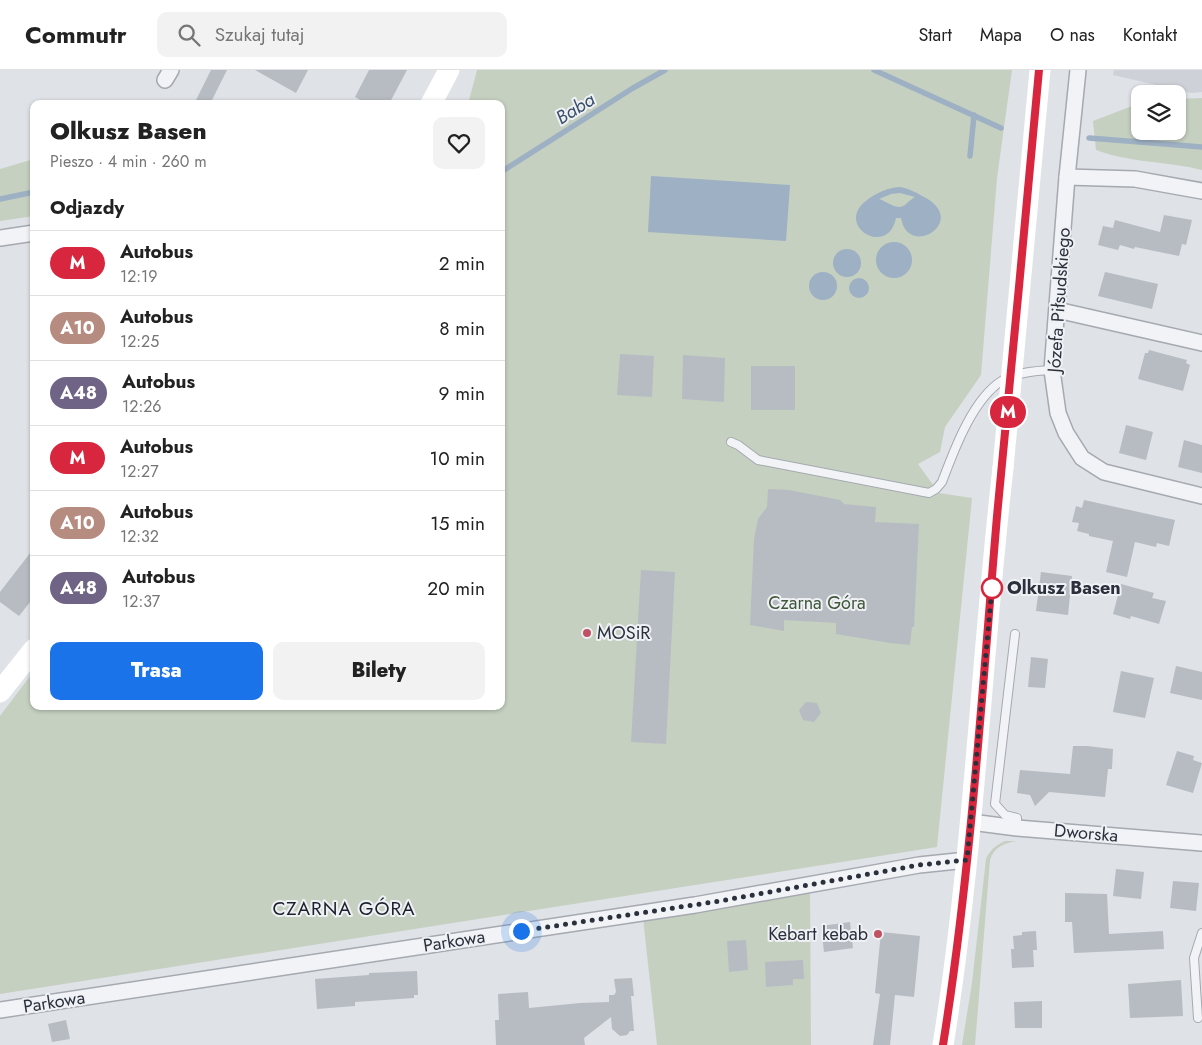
<!DOCTYPE html>
<html lang="pl">
<meta charset="utf-8">
<style>
:root{--surface:#fff;--page:#f2f2f2;--text:#222;--muted:#767676;--line:#e0e0e0;--accent:#1a73e8}
body{margin:0;font-family:Jost,sans-serif;background:var(--page);color:var(--text);height:100vh;display:flex;flex-direction:column;font-size:19px;white-space:nowrap}
*{box-sizing:border-box;margin:0}
p{font-size:16px;color:var(--muted)}
.icon{flex:none;width:28px;height:28px;fill:none;stroke:currentColor;stroke-width:2;stroke-linecap:round;stroke-linejoin:round}
.map{position:relative;flex:1;overflow:hidden}
.drawer{position:absolute;left:30px;top:30px;width:475px;height:610px;display:flex;flex-direction:column;background:var(--surface);border-radius:10px;box-shadow:0 1px 4px #0004}
.drawer>*{flex:none}
.badge{padding:0 10px;border-radius:16px;font-size:18px;line-height:32px}
.fabs{position:absolute;left:1131px;top:15px;display:grid;gap:10px}
.fabs a{display:grid;place-items:center;width:55px;height:55px;border-radius:10px;background:var(--surface);box-shadow:0 1px 4px #0004;font-size:25px}
.you{position:absolute;width:25px;height:25px;margin:-12px;border:4px solid #fff;border-radius:50%;background:#1a73e8;box-shadow:0 0 0 8px #1a73e833}
.map>.badge{position:absolute;translate:-50% -50%;box-shadow:0 0 0 2px #fff}
h2{padding:0 20px;font-size:19px;line-height:45px}
.round{display:grid;place-items:center;flex:none;width:52px;height:52px;border-radius:10px;background:var(--page)}
.overview{display:flex;align-items:center;justify-content:space-between;height:85px;padding:0 20px}
h1{font-size:24px;font-weight:800;line-height:38px}
.cta{display:flex;gap:10px;margin-top:auto;padding:10px 20px}
.cta a{flex:1;height:58px;border-radius:10px;background:var(--accent);color:#fff;font-size:20px;font-weight:800;line-height:58px;text-align:center}
.cta a+a{background:var(--page);color:var(--text)}
ul{padding:0;list-style:none}
li{display:flex;align-items:center;gap:15px;height:65px;padding:0 20px;border-top:1px solid var(--line)}
li div{flex:1}
li b{display:block;font-size:19px}
li em{font-style:normal}
li .badge{min-width:55px;font-weight:700;text-align:center}
header{display:flex;align-items:center;gap:30px;box-sizing:border-box;height:70px;padding:0 25px;background:var(--surface);border-bottom:1px solid var(--line)}
header strong{font-size:24px}
nav{display:flex;gap:28px;margin-inline-start:auto;font-size:18px}
.search{width:350px;height:45px;background:var(--page);display:flex;align-items:center;gap:12px;box-sizing:border-box;padding:0 18px;border-radius:10px;color:var(--muted);font-size:19px}
.map>svg:first-child{display:block}
.built{fill:#ced2d8}
.green{fill:#c5d0c1}
.water{fill:#9eb0c3;fill-rule:evenodd}
.lines{fill:none;stroke-linecap:round;stroke-linejoin:round}
.stream{stroke:#9eb0c3;stroke-width:5.5}
.building{fill:#b7bcc3}
.lane-casing{stroke:#a5a9b0;stroke-width:10}
.street-casing{stroke:#a5a9b0;stroke-width:18}
.lane{stroke:#f2f3f6;stroke-width:8}
.street{stroke:#f2f3f6;stroke-width:15}
.secondary{stroke:#fff;stroke-width:21}
.secondary-bridge{stroke:#fff;stroke-width:21}
.line-casing{stroke:#fff;stroke-width:11}
.line{stroke:#d7263d;stroke-width:8}
.walk{stroke:#2a313c;stroke-width:5;stroke-dasharray:0 9}
.stop-dot{fill:#fff;stroke:#d7263d;stroke-width:2.5}
.poi-dot{fill:#bf5263;stroke:#eff1f5;stroke-width:2}
.labels{text-anchor:middle;stroke-width:4;stroke-linejoin:round;paint-order:stroke}
.street-label{font-size:18px;fill:#2a313c;stroke:#eff1f5}
.stop-label{font-size:18px;font-weight:bold;fill:#2a313c;stroke:#eff1f5;text-anchor:start}
.park-label{font-size:18px;fill:#3f5639;stroke:#eff1f5}
.poi-label{font-size:18px;fill:#2a313c;stroke:#eff1f5;text-anchor:start}
.water-label{font-size:19px;font-style:italic;fill:#39506b;stroke:#eff1f5}
.neighbourhood-label{font-size:19px;letter-spacing:1px;fill:#1c222d;stroke:#eff1f5}
</style>
<header>
<strong>Commutr</strong>
<div class="search"><svg class="icon" aria-label="search" viewBox="0 0 24 24"><circle cx="10" cy="10" r="6"/><path d="M15 15l6 6"/></svg>Szukaj tutaj</div>
<nav><a>Start</a><a>Mapa</a><a>O nas</a><a>Kontakt</a></nav>
</header>
<div class="map">
<svg width="1202" height="975" viewBox="0 0 1202 975">
<rect width="100%" height="100%" fill="#dfe2e7"/>
<path class="built" d="M1114,0H1202V22L1191,23L1113,5Z"/>
<g class="green">
<path d="M477,0H1012L997,108L981,305L945,357L940,382L918,394L939,423L972,428L937,777L0,924V646L34,601V636H501V34H468Z"/>
<path d="M1202,28V100C1167,91 1130,93 1096,80L1093,51L1140,33V61H1178V29Z"/>
<path d="M34,89V146L0,151V99Z"/>
<path d="M1005,771H1017C1004,773 994,777 990,790L975,975H962L972,913L986,789C990,780 995,776 1005,771Z"/>
<path d="M810,821L811,975H657L643,848Z"/>
</g>
<g class="water">
<path d="M651,106L790,115L786,171L648,162Z"/>
<path d="M900,117C910,119 917,123 926,128C968,152 908,189 901,148H896C888,189 833,155 867,130C878,122 887,118 900,117ZM900,123L915,127C911,129 908,132 905,135C896,141 887,131 879,129L891,124Z"/>
<circle cx="894" cy="190" r="18"/>
<circle cx="847" cy="193" r="14"/>
<circle cx="823" cy="216" r="14"/>
<circle cx="859" cy="218" r="10"/>
</g>
<g class="lines">
<g class="stream">
<path d="M874,0L1001,58"/>
<path d="M1089,68L1202,77"/>
<path d="M970,86L974,45"/>
<path d="M501,102L633,18L665,0"/>
<path d="M0,129L34,122"/>
</g>
</g>
<g class="building">
<path d="M211,0H227L210,34H194Z"/>
<path d="M255,0H308L296,23Z"/>
<path d="M369,0H407L389,34H367L355,27Z"/>
<path d="M1164,145L1192,150L1186,175L1182,174L1179,186L1135,177L1134,179L1120,175L1118,180L1098,175L1103,156L1113,158L1115,150L1160,162Z"/>
<path d="M1105,202L1158,214L1152,239L1098,226Z"/>
<path d="M1149,280L1187,290L1186,293L1190,295L1183,321L1138,309L1145,283H1148Z"/>
<path d="M620,284L654,286L652,327L617,325Z"/>
<path d="M683,285L725,288L724,332L682,329Z"/>
<rect x="751" y="296" width="44" height="44"/>
<path d="M1126,355L1153,362L1146,390L1119,383Z"/>
<path d="M1184,370L1202,375V403L1178,397Z"/>
<path d="M768,419L789,420L840,430L844,434L876,437L875,452L919,454L914,557H912L910,575L890,573L836,564V553L784,550V561L750,555L754,469L758,449L767,437Z"/>
<path d="M1084,430L1175,450L1169,476L1157,473L1156,477L1135,472L1127,507L1106,502L1113,471L1089,466V464L1077,461L1079,453L1072,452L1076,436L1082,438Z"/>
<path d="M34,478V527L19,546L0,532V522Z"/>
<path d="M641,500L675,502L666,674L631,672Z"/>
<path d="M1041,502L1072,506L1068,545L1036,541Z"/>
<path d="M1121,514L1154,523L1152,528L1166,531L1159,554L1131,546L1130,549L1113,544Z"/>
<path d="M1031,587L1048,589L1045,618L1028,617Z"/>
<path d="M1176,596L1202,602V630L1170,623Z"/>
<path d="M1121,601L1154,608L1145,648L1113,642Z"/>
<path d="M806,632L817,633L821,643L814,652L803,650L799,640Z"/>
<path d="M1073,676H1087L1113,679L1112,699H1108L1105,727L1049,722L1035,736L1030,725L1017,723L1020,700L1070,704Z"/>
<path d="M1177,681L1194,686L1193,690L1202,693L1193,723L1166,715Z"/>
<path d="M1116,799L1144,802L1141,829L1113,826Z"/>
<path d="M1173,811L1199,813L1196,841L1170,838Z"/>
<path d="M1065,823L1107,824L1109,864L1163,861L1164,879L1074,883L1072,852H1065Z"/>
<path d="M850,852L853,878L824,882L821,856Z"/>
<path d="M1036,861L1037,880H1033L1034,897L1012,898L1011,879H1014L1013,866L1022,865V862Z"/>
<path d="M881,862L920,866L914,927L895,925L890,975H873L880,924L875,923Z"/>
<path d="M746,870L748,900L729,902L727,871Z"/>
<path d="M803,890L804,909H793V915L766,917L765,892Z"/>
<path d="M417,901L418,925H414V928L355,932V936L317,939L315,909L369,905V903Z"/>
<path d="M632,908L634,926H631L634,961H630L627,965L620,966L612,959L611,947L584,968L585,975H496L495,950H499L498,924L528,922L529,938L580,933L609,932V925H614L616,922L614,909Z"/>
<path d="M1181,910L1183,946L1130,948L1128,914Z"/>
<path d="M1042,931V958H1015L1014,932Z"/>
<path d="M66,950L70,969L52,972L48,954Z"/>
</g>
<g class="lines">
<defs>
<g id="lane">
<path d="M731,372L738,375L758,390L929,423L936,419L942,412C954,380 973,328 1003,310C1018,302 1036,301 1052,300"/>
<path d="M1015,564L995,734L1005,745L1017,748V758"/>
<path d="M1198,948L1194,888L1202,863"/>
</g>
<g id="street">
<path d="M1078,0L1067,107L1052,300L1058,343L1066,363L1082,388L1104,402L1202,426"/>
<path d="M165,10L171,0"/>
<path d="M1067,107L1135,109L1202,121"/>
<path d="M0,168L34,163"/>
<path d="M1057,240L1202,273"/>
<path d="M971,752L1017,758L1202,773"/>
<path d="M0,940L695,835L919,795L967,790"/>
</g>
</defs>
<use href="#lane" class="lane-casing"/>
<use href="#street" class="street-casing"/>
<use href="#lane" class="lane"/>
<use href="#street" class="street"/>
<g class="secondary">
<path d="M431,34L449,0"/>
<path d="M0,622L34,579"/>
<path d="M943,975C974,784 981,590 1003,398"/>
</g>
<path class="secondary-bridge" d="M1003,398L1040,0"/>
</g>
<g class="lines">
<defs>
<path id="line" d="M943,975C971,800 982,623 997,446C1011,297 1026,149 1039,0"/>
</defs>
<use href="#line" class="line-casing"/>
<use href="#line" class="line"/>
<path class="walk" d="M521,861L720,831L919,795L967,790L992,518"/>
</g>
<circle class="stop-dot" cx="992" cy="518" r="10"/>
<g class="poi-dot">
<circle cx="587" cy="563" r="5"/>
<circle cx="878" cy="864" r="5"/>
</g>
<g class="labels">
<g class="street-label">
<text transform="translate(1059 230) rotate(-86)" y="6">Józefa Piłsudskiego</text>
<text transform="translate(1086 763) rotate(5)" y="6">Dworska</text>
<text transform="translate(454 871) rotate(-9)" y="6">Parkowa</text>
<text transform="translate(54 932) rotate(-9)" y="6">Parkowa</text>
</g>
<g class="stop-label">
<text x="1007" y="524">Olkusz Basen</text>
</g>
<g class="park-label">
<text x="817" y="539">Czarna Góra</text>
</g>
<g class="poi-label">
<text x="597" y="569">MOSiR</text>
<text x="868" y="870" text-anchor="end">Kebart kebab</text>
</g>
<g class="water-label">
<text transform="translate(575 38) rotate(-32)" y="7">Baba</text>
</g>
<g class="neighbourhood-label">
<text x="344" y="845">CZARNA GÓRA</text>
</g>
</g>
</svg>
<div class="fabs">
<a><svg class="icon" aria-label="layers" viewBox="0 0 24 24"><path d="M12 4l9 5-9 5-9-5zM3 14l9 5 9-5"/></svg></a>
</div>
<div class="you" style="left:521px;top:861px"></div>
<b class="badge" style="left:1008px;top:342px;background:#d7263d;color:#fff">M</b>
<section class="drawer">
<div class="overview"><div><h1>Olkusz Basen</h1><p>Pieszo · 4 min · 260 m</p></div><a class="round"><svg class="icon" aria-label="heart" viewBox="0 0 24 24"><path d="M12 20l-8-8c-3-5 5-10 8-4 3-6 11-1 8 4z"/></svg></a></div>
<h2>Odjazdy</h2>
<ul>
<li><span class="badge" style="background:#d7263d;color:#fff">M</span><div><b>Autobus</b><p>12:19</p></div><em>2 min</em></li>
<li><span class="badge" style="background:#b78c80;color:#fff">A10</span><div><b>Autobus</b><p>12:25</p></div><em>8 min</em></li>
<li><span class="badge" style="background:#6f6486;color:#fff">A48</span><div><b>Autobus</b><p>12:26</p></div><em>9 min</em></li>
<li><span class="badge" style="background:#d7263d;color:#fff">M</span><div><b>Autobus</b><p>12:27</p></div><em>10 min</em></li>
<li><span class="badge" style="background:#b78c80;color:#fff">A10</span><div><b>Autobus</b><p>12:32</p></div><em>15 min</em></li>
<li><span class="badge" style="background:#6f6486;color:#fff">A48</span><div><b>Autobus</b><p>12:37</p></div><em>20 min</em></li>
</ul>
<div class="cta"><a>Trasa</a><a>Bilety</a></div>
</section>
</div>
